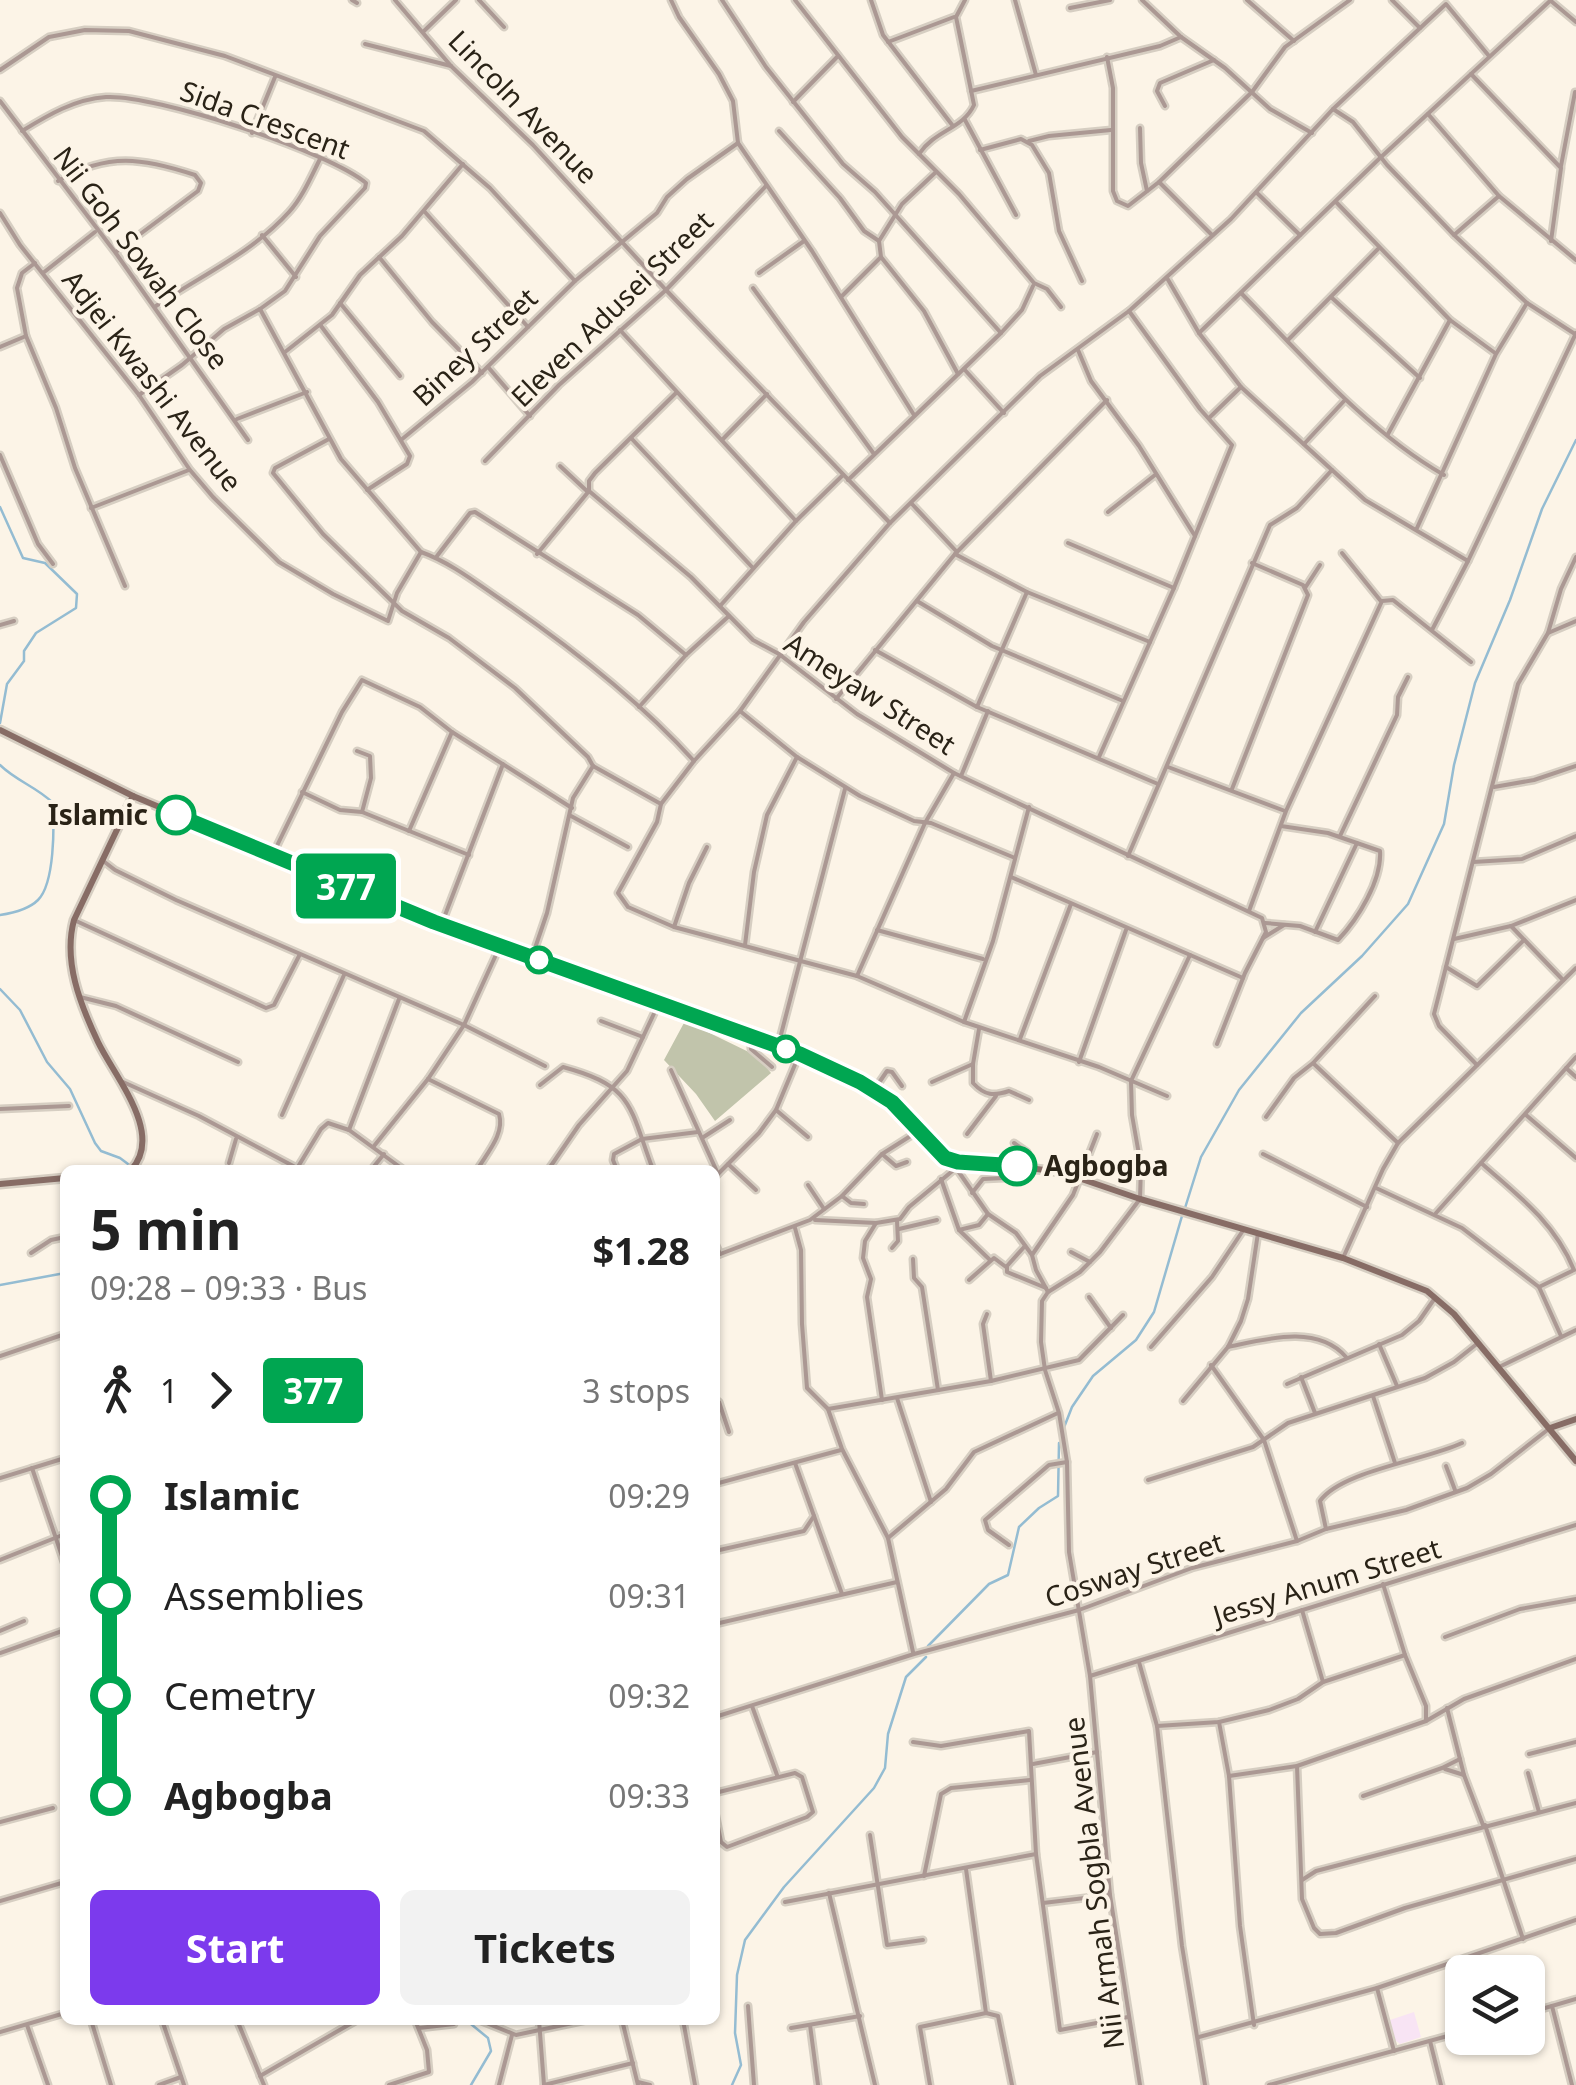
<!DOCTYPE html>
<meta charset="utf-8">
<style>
:root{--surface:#fff;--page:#f2f2f2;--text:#222;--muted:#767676;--accent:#7c3aed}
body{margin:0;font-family:"Noto Sans",sans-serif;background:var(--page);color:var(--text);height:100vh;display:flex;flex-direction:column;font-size:38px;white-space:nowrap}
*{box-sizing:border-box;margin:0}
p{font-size:32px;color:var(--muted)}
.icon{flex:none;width:55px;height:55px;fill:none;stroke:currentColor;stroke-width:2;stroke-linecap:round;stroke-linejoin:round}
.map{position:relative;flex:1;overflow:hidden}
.sheet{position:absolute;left:60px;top:1165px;width:660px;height:860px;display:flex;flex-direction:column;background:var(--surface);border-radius:15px;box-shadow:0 2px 8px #0004}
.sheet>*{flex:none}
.badge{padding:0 20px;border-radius:8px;font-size:35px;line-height:65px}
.tools{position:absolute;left:1445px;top:1955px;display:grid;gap:20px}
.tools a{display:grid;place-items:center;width:100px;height:100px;border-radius:15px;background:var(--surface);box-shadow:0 2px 8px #0004;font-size:50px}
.map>.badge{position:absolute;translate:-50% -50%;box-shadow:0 0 0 5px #fff}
.legs{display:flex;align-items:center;gap:15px;height:110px;padding:0 30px;font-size:32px}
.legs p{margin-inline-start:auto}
.summary{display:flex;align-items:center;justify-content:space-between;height:170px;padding:0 30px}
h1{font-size:55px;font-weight:700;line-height:75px}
.button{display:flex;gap:20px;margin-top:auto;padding:20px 30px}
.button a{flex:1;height:115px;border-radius:15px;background:var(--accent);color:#fff;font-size:40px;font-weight:700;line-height:115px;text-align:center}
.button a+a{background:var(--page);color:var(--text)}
ul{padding:0 30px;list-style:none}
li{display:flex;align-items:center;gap:35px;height:100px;font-size:38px}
li i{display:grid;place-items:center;width:15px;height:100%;margin:0 12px;background:currentColor}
li i::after{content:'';width:25px;height:25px;margin:-12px;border:8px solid;border-radius:50%;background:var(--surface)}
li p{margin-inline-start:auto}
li:first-child i{background:linear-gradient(#0000 50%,currentColor 0)}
li:last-child i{background:linear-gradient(currentColor 50%,#0000 0)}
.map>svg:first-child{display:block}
.medical{fill:#f8e4f4}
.green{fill:#c1c4ab}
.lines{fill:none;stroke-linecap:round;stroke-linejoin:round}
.stream{stroke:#94bcd2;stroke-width:2.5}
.street-casing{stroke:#d6cec2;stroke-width:9}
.secondary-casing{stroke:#d6cec2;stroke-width:11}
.street{stroke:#ab9893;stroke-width:4}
.secondary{stroke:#876c65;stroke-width:6}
.line-1-casing{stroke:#fff;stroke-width:22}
.line-1{stroke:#00a651;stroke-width:15}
.stop-1-dot{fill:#fff;stroke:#00a651;stroke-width:5}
.labels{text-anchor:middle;stroke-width:8;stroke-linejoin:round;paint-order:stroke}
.street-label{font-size:28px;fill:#2a2317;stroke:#fcf4e7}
.stop-label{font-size:28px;font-weight:bold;fill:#2a2317;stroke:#fcf4e7;text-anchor:end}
</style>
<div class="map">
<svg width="1576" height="2085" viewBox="0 0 1576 2085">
<rect width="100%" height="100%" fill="#fcf4e7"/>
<path class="medical" d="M1414,2012L1421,2037L1400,2044L1395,2040L1390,2020Z"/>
<path class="green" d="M685,1021L757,1056L771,1073L715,1121L696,1094L664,1060Z"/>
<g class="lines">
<g class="stream">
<path d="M0,507L23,558L45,563L77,594L76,608L36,633L24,651V661L7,684L0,723"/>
<path d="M0,765C16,781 37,787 53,803C54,826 55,883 38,900C29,909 13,913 0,915"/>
<path d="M0,989L20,1010L47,1062L70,1089L95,1143L101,1151L120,1158L136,1170"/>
<path d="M1185,1208L1201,1157L1239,1090L1301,1013L1362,956L1408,904L1444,824L1454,765L1475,683L1510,600L1542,509L1576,440"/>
<path d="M0,1285L65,1273"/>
<path d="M1063,1430L1072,1407L1093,1376L1136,1340L1154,1312L1182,1216"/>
<path d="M928,1646L989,1584L1008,1575L1019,1527L1039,1508L1058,1496L1059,1443"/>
<path d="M466,2020L488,2038L491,2051L471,2085"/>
<path d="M732,2085L741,2065L735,2033L737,1975L745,1940L784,1887L874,1788L885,1768L888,1734L906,1677L926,1657"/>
</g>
<defs>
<g id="street">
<path d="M352,0L357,3"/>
<path d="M395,0L451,66L533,145L666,290L890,523"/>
<path d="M479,0L504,27"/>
<path d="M671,0L679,17L719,74L733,101L738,143L812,251L914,415"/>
<path d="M722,0L766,67L843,164L875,192L1001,333"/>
<path d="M795,0L902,137L959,194L1034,283L1047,289L1061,307"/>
<path d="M871,0L883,35L953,126"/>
<path d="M1015,0L1036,75"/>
<path d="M1142,0L1181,37L1225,68L1270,109L1312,133"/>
<path d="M1247,0L1294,41"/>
<path d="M1392,0L1420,28"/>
<path d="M1551,1L1576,22"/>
<path d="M1070,8L1110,0"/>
<path d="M424,31L456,0"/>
<path d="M888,42L954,17"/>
<path d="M365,44L451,66"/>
<path d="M1107,57L1113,88V191L1117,201L1128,206L1159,182L1252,92L1285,47L1350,0"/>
<path d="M0,70L49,37L85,30L129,31L225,56L424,131L490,188L575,281"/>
<path d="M1471,74L1561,168L1551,241"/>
<path d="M971,91L1160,46L1181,37"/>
<path d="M0,101L115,252L248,440"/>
<path d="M793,102L838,56"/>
<path d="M1165,106L1157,91L1160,83L1214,60"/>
<path d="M1333,109L1353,122L1387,165L1454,235L1527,303L1575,334"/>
<path d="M1428,114L1499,196L1576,260"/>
<path d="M965,120L1016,215"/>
<path d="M1140,128L1141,163L1147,191"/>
<path d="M22,131C48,115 75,99 106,97C154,94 330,152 366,183L365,188L320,236L285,291L260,309L224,329L182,365L139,395"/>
<path d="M779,131L840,198L864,231L879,241"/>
<path d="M252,133L275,77"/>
<path d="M1029,141L1049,136L1111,130"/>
<path d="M980,150L1021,139L1032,145L1049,173L1059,231L1082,281"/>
<path d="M919,154C935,130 963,129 974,105L956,17L965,0"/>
<path d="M1561,166L1575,92"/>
<path d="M936,172L902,204L879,241L881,257L924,311L958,374"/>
<path d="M58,181C108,152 143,158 195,175L201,183L198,191L116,252"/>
<path d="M1159,182L1212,235"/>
<path d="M1257,193L1300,235"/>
<path d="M1336,202L1450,320L1495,353"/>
<path d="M424,211L528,327"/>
<path d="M0,213L20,245L139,395L190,470L213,497L279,562L333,594L388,621L397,593L421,552"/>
<path d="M262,235L296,277"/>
<path d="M1454,235L1499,196"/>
<path d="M379,257L432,322L482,373"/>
<path d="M35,263L22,273L17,288L26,336L56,408L75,468L125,586"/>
<path d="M43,273L95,232"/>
<path d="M759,273L804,241"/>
<path d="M1167,278L1199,333L1241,387L1365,500L1468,561"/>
<path d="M753,288L874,454"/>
<path d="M1241,293C1303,356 1367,431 1444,475"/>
<path d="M841,297L880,258"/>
<path d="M1331,297L1420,378"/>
<path d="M340,303L400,376"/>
<path d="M156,306C200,276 252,253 289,212C302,198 311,177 320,159"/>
<path d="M260,309L341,459L421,552C452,563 479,585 506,603C573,649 639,700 694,761"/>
<path d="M1129,311L1040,376L890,523L804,622L740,711L694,761L661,804L657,822L618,893L628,907L674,927L857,976L964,1022L1099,1067L1167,1096"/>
<path d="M321,326L378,402L410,456L407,464L367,490"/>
<path d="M620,330L796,521"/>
<path d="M1199,333L1380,158L1551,0"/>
<path d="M1288,340L1378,249"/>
<path d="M0,347L26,336"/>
<path d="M1078,350L1091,381L1139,446L1195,536"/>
<path d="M285,352L332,315L360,275L402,236L463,164"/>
<path d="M488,367L530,416"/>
<path d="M964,369L1004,413"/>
<path d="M1209,418L1241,387"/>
<path d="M237,419L307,392"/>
<path d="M1388,434L1450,320"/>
<path d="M631,438L753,568"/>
<path d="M329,439L275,468L273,473L323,534L402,611L449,638L515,688L588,757L593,766"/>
<path d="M401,440L472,382L575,281L657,213L667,197L687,179L738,143"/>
<path d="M722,440L767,394"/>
<path d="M1304,444L1345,400"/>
<path d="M0,455L38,544L53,564"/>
<path d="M485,461L559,385L666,290L766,186"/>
<path d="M560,466L588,492"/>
<path d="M848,480L1001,333L1022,310L1033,286"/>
<path d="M589,491L691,577L753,640L779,654L857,714L954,773L1262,918L1266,932L1245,973L1217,1044"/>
<path d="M912,504L957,552"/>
<path d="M91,508L189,470"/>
<path d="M1108,512L1155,475"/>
<path d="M1417,528L1496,354L1527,303"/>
<path d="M1068,543L1174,588"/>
<path d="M1342,553L1380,600"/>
<path d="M537,554L589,491V481L595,473L676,393"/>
<path d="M955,554L1027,592L1150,642"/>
<path d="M437,556L470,513L475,512L638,615L686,655"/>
<path d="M1305,588L1320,565"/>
<path d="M917,601L992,646L1123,701"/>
<path d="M720,606L796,521L843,475"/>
<path d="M0,625L14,621"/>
<path d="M1432,630L1468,561L1576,333"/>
<path d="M1548,633L1576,621"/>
<path d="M875,650L977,707L1158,784"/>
<path d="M836,699L955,554L1107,400"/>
<path d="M639,707L686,655L729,616"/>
<path d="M977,707L1027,592"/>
<path d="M740,711L797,757L860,796L914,821L931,823L1015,858"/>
<path d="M357,751L370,756L371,778L362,812"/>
<path d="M1099,757L1174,588L1232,445L1200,409L1129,311L1231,219L1333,109L1446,4L1489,56"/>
<path d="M593,766L661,804"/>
<path d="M1168,767L1285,811"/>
<path d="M961,776L988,711"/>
<path d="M1494,787L1534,780L1576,766"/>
<path d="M1232,789L1308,595L1303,585L1252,563"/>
<path d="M302,792L340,810L362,812L469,855"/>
<path d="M571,816L628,847"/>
<path d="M409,831L452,732"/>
<path d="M1340,836L1397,715L1398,697L1408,677"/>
<path d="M272,856L342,712L362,680L420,707L452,732L572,808"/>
<path d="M1128,856L1270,525L1297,508L1332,470"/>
<path d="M102,860L115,870L176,900L464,1025L545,1066"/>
<path d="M1473,862L1522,859L1576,836"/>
<path d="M1011,877L1243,978"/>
<path d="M1249,911L1286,811L1382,601L1393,600L1471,662"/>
<path d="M74,920L266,1008L274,1005L299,956"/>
<path d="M442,923L503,764"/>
<path d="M1265,923L1300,926L1338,940C1358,919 1382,880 1380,851L1328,833L1281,826"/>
<path d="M1511,926L1563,980"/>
<path d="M674,927L689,883L707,847"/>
<path d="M877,930L983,959"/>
<path d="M1315,932L1357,843"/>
<path d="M1263,938L1284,925"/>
<path d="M1454,939L1511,926L1576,900"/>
<path d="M745,945L754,872L767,815L797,757"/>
<path d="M532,957L547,913L573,798L593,766"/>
<path d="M1446,967L1477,986L1524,940"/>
<path d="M857,976L925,823L954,773"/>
<path d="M80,997L116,1006L238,1062"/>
<path d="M601,1021L643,1037"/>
<path d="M964,1022L993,941L1029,807"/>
<path d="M750,1036L751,1049L772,1067"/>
<path d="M1020,1039L1071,904"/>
<path d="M778,1046L845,789"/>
<path d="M1079,1062L1126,930"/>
<path d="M973,1064V1083C985,1096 994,1096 1009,1091L1029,1100"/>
<path d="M1314,1064L1398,1143"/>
<path d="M1477,1065L1439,1026L1434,1014L1518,684L1548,633L1561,589L1576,557"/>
<path d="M1566,1068L1576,1077"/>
<path d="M671,1070L718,1174"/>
<path d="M428,1079L499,1114C505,1134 487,1153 477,1170"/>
<path d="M123,1082L199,1116L297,1168"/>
<path d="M932,1082L973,1064L979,1029"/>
<path d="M540,1085L563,1067C633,1086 629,1105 652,1167"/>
<path d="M874,1090L887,1071L892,1072L902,1086"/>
<path d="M0,1109L69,1106"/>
<path d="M776,1110L808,1137"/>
<path d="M282,1115L344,975"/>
<path d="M1526,1115L1576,1158"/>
<path d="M1266,1117L1294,1078L1313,1063L1375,996"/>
<path d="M349,1130L399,999"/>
<path d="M967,1134L996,1096"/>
<path d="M702,1138L730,1120"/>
<path d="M1014,1143L1027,1152L1029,1166"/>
<path d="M374,1146L428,1079L464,1025L500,946"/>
<path d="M882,1154L896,1166L907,1162"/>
<path d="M1263,1154L1367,1207"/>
<path d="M229,1163L236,1139"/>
<path d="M1481,1163C1518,1195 1555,1223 1574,1270"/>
<path d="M728,1164L756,1190"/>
<path d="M956,1168L988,1214L1016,1233L1032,1255L1036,1270L1048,1292"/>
<path d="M296,1170L321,1129L328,1123L349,1130L404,1170"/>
<path d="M371,1170L384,1154"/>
<path d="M548,1170L579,1125L627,1071L658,1005"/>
<path d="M617,1170L613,1160L614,1154L642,1139L698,1132"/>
<path d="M715,1177L759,1133L776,1110L799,1055"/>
<path d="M941,1179L959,1230L979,1225L988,1214"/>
<path d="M808,1185L824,1209"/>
<path d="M1376,1188L1462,1228L1539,1287"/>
<path d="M972,1193L983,1179L1004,1178L1007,1165"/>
<path d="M842,1196L851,1203L864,1204"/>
<path d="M1436,1213L1576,1057"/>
<path d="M815,1220L876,1223L900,1219L909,1207L956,1168L958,1162"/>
<path d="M876,1223L865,1241L863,1258L871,1279L867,1297L882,1400"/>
<path d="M795,1228L801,1250L802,1324L807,1388L828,1409L842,1449L888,1538L913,1652"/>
<path d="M899,1229L937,1220"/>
<path d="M959,1230L990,1260"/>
<path d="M715,1243L720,1254"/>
<path d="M1025,1246L1007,1266V1272L1046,1288"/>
<path d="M892,1248L898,1241L897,1221"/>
<path d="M1071,1252L1090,1262"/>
<path d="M31,1253L51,1240L65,1237"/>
<path d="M1032,1255L1073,1195L1097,1134"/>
<path d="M715,1256L810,1220L842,1196L882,1154L920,1130"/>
<path d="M1343,1258L1383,1169L1398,1143L1576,968"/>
<path d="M913,1259L914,1278L922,1287L938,1390"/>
<path d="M969,1280L994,1258L1006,1267"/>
<path d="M1089,1297L1111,1328"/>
<path d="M987,1314L983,1324L991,1381"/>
<path d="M1561,1336L1539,1287L1572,1271"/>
<path d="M1379,1344L1397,1386"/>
<path d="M1151,1347L1212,1277L1244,1229"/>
<path d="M1228,1347C1266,1339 1317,1324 1346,1357"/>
<path d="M0,1356L65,1334"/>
<path d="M1211,1365L1264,1440L1297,1541"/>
<path d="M1499,1367L1576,1330"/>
<path d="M1301,1377L1315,1413"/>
<path d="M1287,1384L1402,1335L1419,1321L1435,1298"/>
<path d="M1373,1396L1395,1463"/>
<path d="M897,1398L931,1502"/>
<path d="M715,1399L719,1402L729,1432"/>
<path d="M1183,1401L1228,1347L1241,1321L1248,1299L1258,1233"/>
<path d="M828,1409L991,1381L1079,1360L1123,1315"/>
<path d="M795,1463L842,1594"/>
<path d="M1446,1466L1455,1490"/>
<path d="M32,1468L65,1565"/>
<path d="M0,1478L65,1458"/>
<path d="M1148,1480L1253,1447L1288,1423L1425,1378L1454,1362L1478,1343"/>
<path d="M715,1484L841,1450"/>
<path d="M1326,1529L1320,1501C1341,1471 1426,1460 1462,1443"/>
<path d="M888,1538L946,1489L974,1452L1058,1413"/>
<path d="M1009,1545L988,1530L985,1520L1049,1465L1067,1462"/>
<path d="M715,1551L804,1531L814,1516"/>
<path d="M0,1560L65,1534"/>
<path d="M1383,1584L1405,1655L1426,1706V1721"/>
<path d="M1302,1610L1323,1682"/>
<path d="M715,1624L897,1582"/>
<path d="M0,1631L24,1621"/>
<path d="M1445,1637L1520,1609L1576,1599"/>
<path d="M0,1653L65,1630"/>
<path d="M1139,1662L1157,1726L1182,1946L1205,2085"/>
<path d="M1090,1676L1576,1525"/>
<path d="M752,1706L777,1775"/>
<path d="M1447,1708L1464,1775L1483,1825"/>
<path d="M715,1717L914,1654L1079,1610L1192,1568L1297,1541L1326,1529L1406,1510L1467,1488L1491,1474L1550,1428"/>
<path d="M1219,1722L1229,1776L1240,1926L1254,2025"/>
<path d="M1157,1726L1219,1722L1269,1710L1298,1699L1323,1682L1405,1655"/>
<path d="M913,1742L941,1746L1029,1731L1036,1854L1060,2030L1128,2017"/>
<path d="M1529,1754L1576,1742"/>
<path d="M1033,1764L1097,1752"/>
<path d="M1297,1766L1302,1899L1314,1928L1320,1934L1336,1933L1405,1908L1576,1859"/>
<path d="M1445,1769L1464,1775"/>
<path d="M1528,1773L1539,1812"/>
<path d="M1229,1776L1297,1766L1426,1721L1464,1699L1576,1659"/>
<path d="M715,1793L795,1773L802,1777L813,1812L807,1817L727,1847L721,1842L715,1812"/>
<path d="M1363,1796L1442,1768L1460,1759"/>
<path d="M0,1822L53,1808"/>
<path d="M1485,1825L1523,1939"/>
<path d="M870,1835L887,1945L923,1940"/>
<path d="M966,1869L986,2013"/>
<path d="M924,1876L941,1794L951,1788L1030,1780"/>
<path d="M1302,1880L1316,1871L1576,1803"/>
<path d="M829,1893L875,2085"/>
<path d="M0,1901L65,1882"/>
<path d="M785,1902L1036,1854"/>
<path d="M1043,1903L1110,1895"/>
<path d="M1527,1970L1538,1978V2010"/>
<path d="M1377,1988L1394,2051"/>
<path d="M748,2006L754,2085"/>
<path d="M1552,2006L1572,2085"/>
<path d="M1528,2013L1576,1999"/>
<path d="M91,2020L111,2085"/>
<path d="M162,2020L184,2085"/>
<path d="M237,2020L264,2085"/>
<path d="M479,2020L516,2035L587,2020"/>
<path d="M539,2020L544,2085"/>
<path d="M622,2020L638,2085"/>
<path d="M683,2020L695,2085"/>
<path d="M27,2025L48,2085"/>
<path d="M810,2025L818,2085"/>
<path d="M419,2028L454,2024"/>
<path d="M791,2028L860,2016"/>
<path d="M0,2032L65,2013"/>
<path d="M1199,2037L1377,1988L1576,1920"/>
<path d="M1430,2041L1441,2085"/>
<path d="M260,2076L357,2020"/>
<path d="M638,2082L650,2085"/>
<path d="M159,2085L181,2077"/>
<path d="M389,2085L429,2072L427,2050L415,2020"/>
<path d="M499,2085L512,2035"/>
<path d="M544,2085L633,2063"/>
<path d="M930,2085L920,2027L986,2013L998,2016L1012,2085"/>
<path d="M1140,2085L1110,1895L1090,1676L1069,1552L1067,1462L1059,1413L1045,1370L1041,1342L1042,1301L1048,1292L1080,1272L1100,1252L1140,1199L1141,1166L1132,1115L1131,1081L1190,955"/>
<path d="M1269,2085L1462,2032"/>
</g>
<g id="secondary">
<path d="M0,730L133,796L434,922L800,1054L860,1082L892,1102L945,1158L1061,1172L1140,1199L1343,1258L1427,1291L1454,1314L1576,1461"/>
<path d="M131,1170C165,1134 114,1076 98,1042C80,1004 63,961 74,920L133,796"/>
<path d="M0,1184L65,1178"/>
<path d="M1550,1428L1576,1419"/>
</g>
</defs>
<use href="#street" class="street-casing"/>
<use href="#secondary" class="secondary-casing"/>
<use href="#street" class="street"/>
<use href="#secondary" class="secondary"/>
</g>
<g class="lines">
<defs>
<path id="line-1" d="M176,815L434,922L800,1054L860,1082L892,1102L945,1158L958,1162L1017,1166"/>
</defs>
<use href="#line-1" class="line-1-casing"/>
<use href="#line-1" class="line-1"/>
</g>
<g class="stop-1-dot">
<circle cx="176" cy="815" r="18"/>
<circle cx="539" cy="960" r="12"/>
<circle cx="786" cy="1049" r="12"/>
<circle cx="1017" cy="1166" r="18"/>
</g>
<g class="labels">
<g class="street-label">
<text transform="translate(523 107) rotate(46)" y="10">Lincoln Avenue</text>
<text transform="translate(265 120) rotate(20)" y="10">Sida Crescent</text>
<text transform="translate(141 258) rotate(53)" y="10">Nii Goh Sowah Close</text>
<text transform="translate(612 309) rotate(-44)" y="10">Eleven Adusei Street</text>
<text transform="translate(475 347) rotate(-43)" y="10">Biney Street</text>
<text transform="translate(152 381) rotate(52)" y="10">Adjei Kwashi Avenue</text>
<text transform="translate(870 694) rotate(33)" y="10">Ameyaw Street</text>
<text transform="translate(1134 1570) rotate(-18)" y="10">Cosway Street</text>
<text transform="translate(1327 1582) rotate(-17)" y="10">Jessy Anum Street</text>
<text transform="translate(1094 1883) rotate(-97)" y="10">Nii Armah Sogbla Avenue</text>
</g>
<g class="stop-label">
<text x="148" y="825">Islamic</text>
<text x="1044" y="1176" text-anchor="start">Agbogba</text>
</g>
</g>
</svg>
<div class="tools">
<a><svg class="icon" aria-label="layers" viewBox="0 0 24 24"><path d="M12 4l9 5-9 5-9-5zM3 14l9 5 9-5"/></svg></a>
</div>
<b class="badge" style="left:346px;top:886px;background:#00a651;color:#fff">377</b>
<section class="sheet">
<div class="summary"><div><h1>5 min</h1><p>09:28 – 09:33 · Bus</p></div><b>$1.28</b></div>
<div class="legs"><svg class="icon" aria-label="walk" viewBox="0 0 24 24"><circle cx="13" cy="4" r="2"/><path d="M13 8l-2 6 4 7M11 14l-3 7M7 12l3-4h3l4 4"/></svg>1<svg class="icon" aria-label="forward" viewBox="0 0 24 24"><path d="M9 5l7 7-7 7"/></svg><b class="badge" style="background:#00a651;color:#fff">377</b><p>3 stops</p></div>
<ul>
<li><i style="color:#00a651"></i><b>Islamic</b><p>09:29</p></li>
<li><i style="color:#00a651"></i><span>Assemblies</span><p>09:31</p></li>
<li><i style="color:#00a651"></i><span>Cemetry</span><p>09:32</p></li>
<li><i style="color:#00a651"></i><b>Agbogba</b><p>09:33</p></li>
</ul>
<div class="button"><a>Start</a><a>Tickets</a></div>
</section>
</div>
